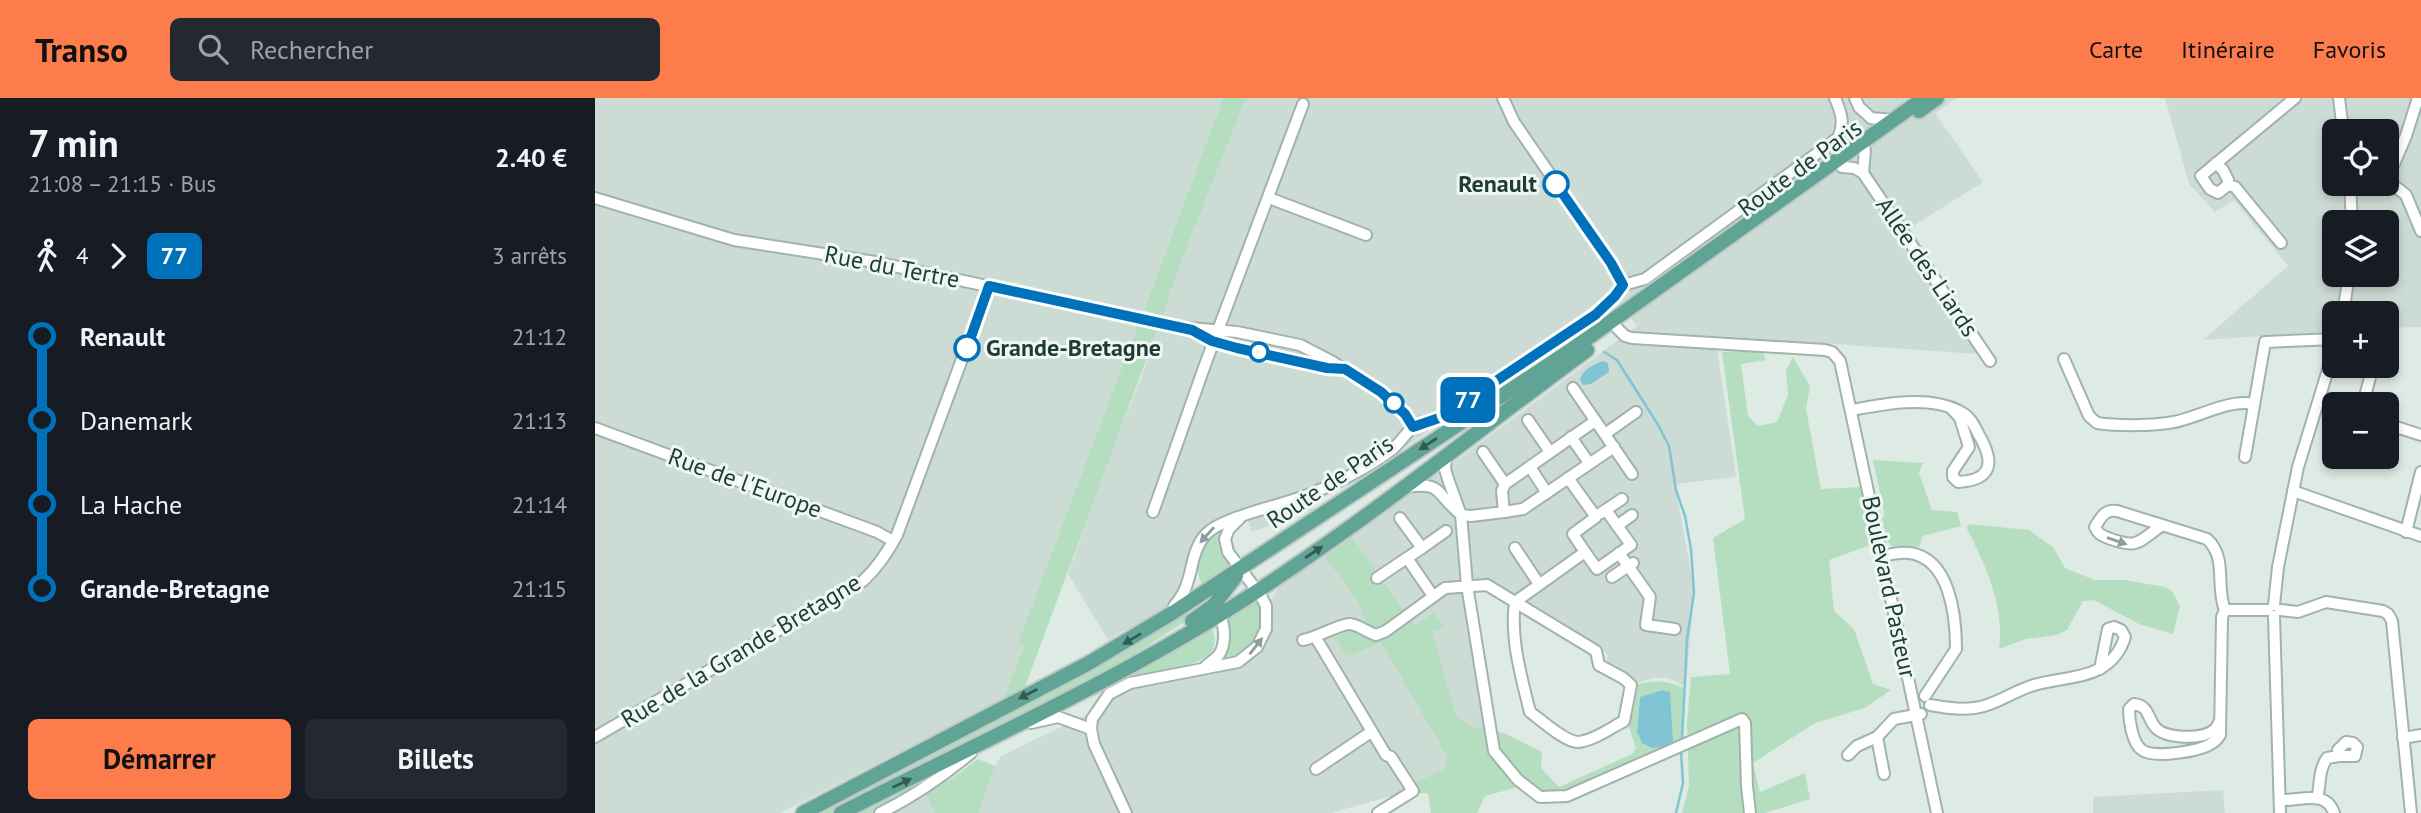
<!DOCTYPE html>
<html lang="fr">
<meta charset="utf-8">
<style>
:root{--surface:#171b24;--page:#242831;--text:#f1f3f6;--muted:#9ea1a6;--accent:#fc7c4b}
body{margin:0;font-family:"PT Sans",sans-serif;background:var(--page);color:var(--text);height:100vh;display:flex;flex-direction:column;font-size:26px;white-space:nowrap}
*{box-sizing:border-box;margin:0}
p{font-size:23px;color:var(--muted)}
.icon{flex:none;width:38px;height:38px;fill:none;stroke:currentColor;stroke-width:2;stroke-linecap:round;stroke-linejoin:round}
.map{position:relative;flex:1;overflow:hidden}
.details{display:flex;flex-direction:column;background:var(--surface);width:595px}
.details>*{flex:none}
.badge{padding:0 14px;border-radius:10px;font-size:24px;line-height:46px}
.buttons{position:absolute;left:1727px;top:21px;display:grid;gap:14px}
.buttons a{display:grid;place-items:center;width:77px;height:77px;border-radius:10px;background:var(--surface);box-shadow:0 4px 10px #0003;font-size:35px}
.map>.badge{position:absolute;translate:-50% -50%;box-shadow:0 0 0 4px #fff}
.legs{display:flex;align-items:center;gap:10px;height:77px;padding:0 28px;font-size:23px}
.legs p{margin-inline-start:auto}
.head{display:flex;align-items:center;justify-content:space-between;height:119px;padding:0 28px}
h1{font-size:38px;font-weight:800;line-height:52px}
.primary-button{display:flex;gap:14px;margin-top:auto;padding:14px 28px}
.primary-button a{flex:1;height:80px;border-radius:10px;background:var(--accent);color:#111;font-size:28px;font-weight:800;line-height:80px;text-align:center}
.primary-button a+a{background:var(--page);color:var(--text)}
ul{padding:0 28px;list-style:none}
li{display:flex;align-items:center;gap:24px;height:84px;font-size:26px}
li i{display:grid;place-items:center;width:10px;height:100%;margin:0 9px;background:currentColor}
li i::after{content:'';width:18px;height:18px;margin:-9px;border:5px solid;border-radius:50%;background:var(--surface)}
li p{margin-inline-start:auto}
li:first-child i{background:linear-gradient(#0000 50%,currentColor 0)}
li:last-child i{background:linear-gradient(currentColor 50%,#0000 0)}
header{display:flex;align-items:center;gap:42px;box-sizing:border-box;height:98px;padding:0 35px;background:var(--accent);color:#111}
header strong{font-size:33px}
nav{display:flex;gap:38px;margin-inline-start:auto;font-size:24px}
.search{width:490px;height:63px;background:var(--page);display:flex;align-items:center;gap:18px;box-sizing:border-box;padding:0 24px;border-radius:10px;color:var(--muted);font-size:26px}
main{display:flex;flex:1;min-height:0}
.map>svg:first-child{display:block}
.built{fill:#ccdbd4;fill-rule:evenodd}
.green{fill:#b5dec1;fill-rule:evenodd}
.water{fill:#81c5d5}
.lines{fill:none;stroke-linecap:round;stroke-linejoin:round}
.stream{stroke:#81c5d5;stroke-width:2.5}
.minor-casing{stroke:#a1b3ad;stroke-width:14}
.major-casing{stroke:#c0c8c6;stroke-width:18}
.minor{stroke:#fff;stroke-width:10}
.major{stroke:#5fa494;stroke-width:14}
.oneway{fill:#325b52}
.oneway2{fill:#8e9e9a}
.line-1-casing{stroke:#fff;stroke-width:16}
.line-1{stroke:#0072bc;stroke-width:10}
.stop-1-dot{fill:#fff;stroke:#0072bc;stroke-width:3.5}
.labels{text-anchor:middle;stroke-width:6;stroke-linejoin:round;paint-order:stroke}
.street-label{font-size:24px;fill:#1e3c35;stroke:#eef7f3}
.stop-label{font-size:24px;font-weight:bold;fill:#1e3c35;stroke:#eef7f3;text-anchor:end}
</style>
<header>
<strong>Transo</strong>
<div class="search"><svg class="icon" aria-label="search" viewBox="0 0 24 24"><circle cx="10" cy="10" r="6"/><path d="M15 15l6 6"/></svg>Rechercher</div>
<nav><a>Carte</a><a>Itinéraire</a><a>Favoris</a></nav>
</header>
<main>
<section class="details">
<div class="head"><div><h1>7 min</h1><p>21:08 – 21:15 · Bus</p></div><b>2.40 €</b></div>
<div class="legs"><svg class="icon" aria-label="walk" viewBox="0 0 24 24"><circle cx="13" cy="4" r="2"/><path d="M13 8l-2 6 4 7M11 14l-3 7M7 12l3-4h3l4 4"/></svg>4<svg class="icon" aria-label="forward" viewBox="0 0 24 24"><path d="M9 5l7 7-7 7"/></svg><b class="badge" style="background:#0072bc;color:#fff">77</b><p>3 arrêts</p></div>
<ul>
<li><i style="color:#0072bc"></i><b>Renault</b><p>21:12</p></li>
<li><i style="color:#0072bc"></i><span>Danemark</span><p>21:13</p></li>
<li><i style="color:#0072bc"></i><span>La Hache</span><p>21:14</p></li>
<li><i style="color:#0072bc"></i><b>Grande-Bretagne</b><p>21:15</p></li>
</ul>
<div class="primary-button"><a>Démarrer</a><a>Billets</a></div>
</section>
<div class="map">
<svg width="1826" height="715" viewBox="0 0 1826 715">
<rect width="100%" height="100%" fill="#deebe5"/>
<g class="built">
<path d="M0,0H628L424,545L429,549L408,601L185,715H0Z"/>
<path d="M651,0H1361L1340,15L1388,84L1315,130L1398,257L1120,238L1141,379L1080,386L1099,493L1091,589L1073,580H1058L1043,585L1012,566L1013,557L937,510L882,486L868,495L895,659L831,688L736,715H383L400,668L406,658L495,615L506,599L531,580L639,559L666,509L678,499L686,485L730,459L816,393L861,363L1042,228L1017,194L935,252L940,262L753,387L721,402L717,412L657,434L649,413L622,423L582,502L533,533L531,531L513,542L473,476L512,366L545,283L583,172Z"/>
<path d="M1570,0H1826V229L1792,230V215H1740L1739,233L1608,242L1693,168L1639,102L1620,114L1594,86ZM1740,33H1792V86H1740ZM1740,124H1792V177H1740Z"/>
<path d="M327,688L340,715H277Z"/>
<path d="M1628,692L1630,715H1498V699Z"/>
</g>
<g class="green">
<path d="M628,0H651L583,172L567,219L549,212Z"/>
<path d="M543,227L563,230L430,589L408,601L429,549L423,545Z"/>
<path d="M1167,252L1171,262L1146,266L1153,318L1163,328L1182,324L1193,297L1191,272L1198,259L1215,288L1211,311L1226,391L1267,389L1278,446L1234,462L1239,513L1259,531L1278,586L1296,592L1270,610L1220,625L1158,665L1165,694L1210,675L1215,701L1170,715H1087L1094,688L1092,625L1096,579L1135,576L1118,440L1150,421L1127,254Z"/>
<path d="M1278,362L1328,365L1324,375L1337,412L1362,414L1366,428L1328,438L1324,449L1297,448L1292,443L1287,419L1290,418Z"/>
<path d="M1373,426L1434,432L1458,449L1470,470L1500,482H1529L1570,489L1577,493L1585,508L1578,536L1544,526L1499,502L1488,503L1472,532L1462,537L1431,541L1404,551C1410,509 1391,468 1372,431Z"/>
<path d="M624,432L625,447L633,462L634,469L632,473L609,489C595,469 606,445 624,432Z"/>
<path d="M757,439L819,528L839,515L850,530L837,533L861,618L874,628L909,635L947,654L946,670L964,689L1037,656L1041,650L1033,626L1040,587C1059,582 1070,582 1089,590L1086,646L971,695L945,697L923,689L890,698L882,715H836L833,695L819,696L812,688L850,671L852,658L786,544L752,559L740,540L770,523L763,503L730,459ZM1066,592L1075,594L1042,634L1045,599Z"/>
<path d="M659,502L662,503C677,528 658,557 630,560C628,554 629,549 630,542C633,516 637,515 659,502Z"/>
<path d="M602,505L607,513L500,581L236,715H217Z"/>
<path d="M616,528C630,561 599,565 575,571C561,574 546,577 531,580Z"/>
<path d="M383,661L400,668L383,715H340L327,689L277,715H258L344,671L353,683Z"/>
</g>
<g class="water">
<path d="M1008,263L1013,265L1014,274L996,286L988,287L985,282C987,272 999,266 1008,263Z"/>
<path d="M1067,592L1075,594L1078,643L1074,648L1057,650L1047,645L1042,634L1045,599Z"/>
</g>
<g class="lines">
<g class="stream">
<path d="M1009,254L1022,262L1062,325L1074,348L1081,392L1090,418L1096,451L1099,495L1092,541L1087,642"/>
<path d="M1081,715L1088,685L1086,653"/>
</g>
<defs>
<g id="minor">
<path d="M908,0L919,24L1016,165L1028,187"/>
<path d="M1260,0L1264,9L1276,20L1298,22"/>
<path d="M1744,0L1748,33"/>
<path d="M1621,65L1628,72L1633,82V87L1623,95L1615,91L1606,78L1700,0"/>
<path d="M1247,69L1259,70L1268,75L1395,263"/>
<path d="M1268,75L1270,52"/>
<path d="M1792,82L1811,38L1823,0"/>
<path d="M1792,82L1811,97L1826,133"/>
<path d="M1755,86L1757,124"/>
<path d="M1633,87L1640,89L1686,145"/>
<path d="M0,100L139,142L280,164L583,229L642,234L705,247L736,263L786,294L810,316L818,329"/>
<path d="M674,100L771,137"/>
<path d="M1748,215L1754,177"/>
<path d="M1022,230L1030,238L1037,240L1230,252L1237,254L1245,263L1342,715"/>
<path d="M613,240L642,250L747,271"/>
<path d="M1469,261L1494,318L1502,325C1522,328 1558,328 1579,324C1601,320 1637,300 1658,306"/>
<path d="M978,290L1037,376"/>
<path d="M1768,306L1778,268"/>
<path d="M1257,312C1288,306 1334,297 1364,313C1375,318 1379,327 1384,337C1399,363 1399,382 1363,384L1358,379V373L1374,349L1365,320L1356,310"/>
<path d="M933,322L955,354"/>
<path d="M1792,326L1826,337"/>
<path d="M0,330L282,434L298,443"/>
<path d="M1010,336L1041,314"/>
<path d="M976,339L994,365"/>
<path d="M888,354L910,386"/>
<path d="M851,357L850,371L853,381L866,417L872,487L899,653L923,682L945,699L972,698L1147,621L1150,625L1152,688L1155,715"/>
<path d="M1650,359L1670,244L1740,241"/>
<path d="M935,369L952,395"/>
<path d="M811,389C847,384 839,393 863,414"/>
<path d="M1698,393L1826,438"/>
<path d="M558,414L611,264L708,6"/>
<path d="M909,414L928,411L1019,349"/>
<path d="M1006,415L1027,401"/>
<path d="M866,417L876,418L909,414L907,393L910,386L1000,323"/>
<path d="M805,420L827,450L812,460L838,498"/>
<path d="M1022,428L1037,417"/>
<path d="M1566,428C1542,445 1543,451 1513,440C1506,437 1503,436 1500,429C1506,419 1510,411 1522,413L1612,441C1633,460 1620,489 1630,512L1627,519L1625,637C1623,640 1620,644 1617,645C1606,653 1559,661 1547,652C1537,645 1534,622 1534,611L1539,606C1554,608 1552,619 1560,629C1570,641 1607,642 1619,632C1622,630 1623,626 1625,623"/>
<path d="M1811,434L1826,374"/>
<path d="M827,450L851,433"/>
<path d="M920,450L944,486"/>
<path d="M990,454L1002,471L1036,447L1011,412"/>
<path d="M1024,455L1055,499L1051,527L1080,531"/>
<path d="M1288,458C1296,456 1306,454 1315,455C1355,461 1361,518 1361,551L1330,598"/>
<path d="M1017,479L1038,465"/>
<path d="M782,480L812,460"/>
<path d="M1679,507L1683,469L1703,369L1740,249"/>
<path d="M1630,512H1673"/>
<path d="M1685,512L1703,514L1731,504L1788,513L1793,516L1797,523L1816,715"/>
<path d="M579,514V508C601,484 592,457 611,436C628,418 694,406 720,394C746,383 772,370 795,353C804,347 809,337 817,330C823,324 838,322 847,319L1000,217L1020,198L1028,187L1050,181L1243,40C1250,25 1246,14 1240,0"/>
<path d="M1679,518L1685,715"/>
<path d="M721,540L791,657L796,659L818,693L783,715"/>
<path d="M708,542C721,540 747,525 755,526C764,527 772,534 781,537L791,533L850,490L892,487L920,504L1001,553L1004,567L1028,580L1036,587L1029,623C1016,630 998,643 983,644C970,644 945,621 935,614C926,578 915,540 920,504L990,454L978,436L1001,419L973,380"/>
<path d="M610,569C614,565 619,562 623,558C632,547 630,525 623,513"/>
<path d="M1335,607C1352,610 1372,613 1389,608C1406,603 1422,592 1439,587C1474,577 1516,583 1530,539L1526,532L1519,529L1513,531L1505,571"/>
<path d="M436,625L463,619L496,631"/>
<path d="M0,639L268,483C283,469 292,455 302,437L394,188"/>
<path d="M1808,640L1826,637"/>
<path d="M1751,644L1758,645L1762,649L1760,658H1744L1743,652Z"/>
<path d="M1253,657L1262,648L1282,639"/>
<path d="M721,671L776,634"/>
<path d="M1289,676L1282,639L1299,621L1326,616"/>
<path d="M1722,700C1726,686 1723,673 1732,660L1744,658"/>
<path d="M1685,702C1705,703 1731,691 1739,715"/>
<path d="M285,715C318,699 348,678 376,655"/>
<path d="M531,715L499,646L496,631L497,621L514,596L535,585L643,564L662,549L671,531V508L666,498L633,454L630,441L634,431L645,420"/>
</g>
<g id="major">
<path d="M1324,13L1342,0"/>
<path d="M597,523L618,508L641,478"/>
<path d="M208,715L494,565L579,514L976,252L1329,0"/>
<path d="M246,715C373,650 504,591 626,516C754,437 871,341 992,252"/>
</g>
</defs>
<use href="#minor" class="minor-casing"/>
<use href="#major" class="major-casing"/>
<use href="#minor" class="minor"/>
<use href="#major" class="major"/>
</g>
<defs><path id="oneway-solid" d="M-6-.8H1V-3.2L6.5 0L1 3.2V.8H-6Z" transform="scale(1.75)"/></defs>
<g class="oneway">
<use href="#oneway-solid" transform="translate(833 346) rotate(147)"/>
<use href="#oneway-solid" transform="translate(719 454) rotate(-34)"/>
<use href="#oneway-solid" transform="translate(537 541) rotate(149)"/>
<use href="#oneway-solid" transform="translate(433 596) rotate(153)"/>
<use href="#oneway-solid" transform="translate(307 685) rotate(-26)"/>
</g>
<g class="oneway2">
<use href="#oneway-solid" transform="translate(612 437) rotate(132)"/>
<use href="#oneway-solid" transform="translate(1522 443) rotate(19)"/>
<use href="#oneway-solid" transform="translate(661 548) rotate(-52)"/>
</g>
<g class="lines">
<defs>
<path id="line-1" d="M372,250L394,188L597,232L617,243L642,250L732,270L750,271L786,294L810,316L818,329L847,319L1000,217L1020,198L1028,187L1016,165L961,86"/>
</defs>
<use href="#line-1" class="line-1-casing"/>
<use href="#line-1" class="line-1"/>
</g>
<g class="stop-1-dot">
<circle cx="961" cy="86" r="12"/>
<circle cx="372" cy="250" r="12"/>
<circle cx="664" cy="254" r="9"/>
<circle cx="799" cy="305" r="9"/>
</g>
<g class="labels">
<g class="street-label">
<text transform="translate(1205 70) rotate(-36)" y="8">Route de Paris</text>
<text transform="translate(297 169) rotate(11)" y="8">Rue du Tertre</text>
<text transform="translate(1332 169) rotate(56)" y="8">Allée des Liards</text>
<text transform="translate(735 384) rotate(-34)" y="8">Route de Paris</text>
<text transform="translate(150 385) rotate(20)" y="8">Rue de l'Europe</text>
<text transform="translate(1294 489) rotate(78)" y="8">Boulevard Pasteur</text>
<text transform="translate(146 553) rotate(-31)" y="8">Rue de la Grande Bretagne</text>
</g>
<g class="stop-label">
<text x="942" y="94">Renault</text>
<text x="391" y="258" text-anchor="start">Grande-Bretagne</text>
</g>
</g>
</svg>
<div class="buttons">
<a><svg class="icon" aria-label="locate" viewBox="0 0 24 24"><circle cx="12" cy="12" r="6"/><path d="M12 2v4M12 18v4M2 12h4M18 12h4"/></svg></a>
<a><svg class="icon" aria-label="layers" viewBox="0 0 24 24"><path d="M12 4l9 5-9 5-9-5zM3 14l9 5 9-5"/></svg></a>
<a>+</a>
<a>−</a>
</div>
<b class="badge" style="left:873px;top:302px;background:#0072bc;color:#fff">77</b>
</div>
</main>
